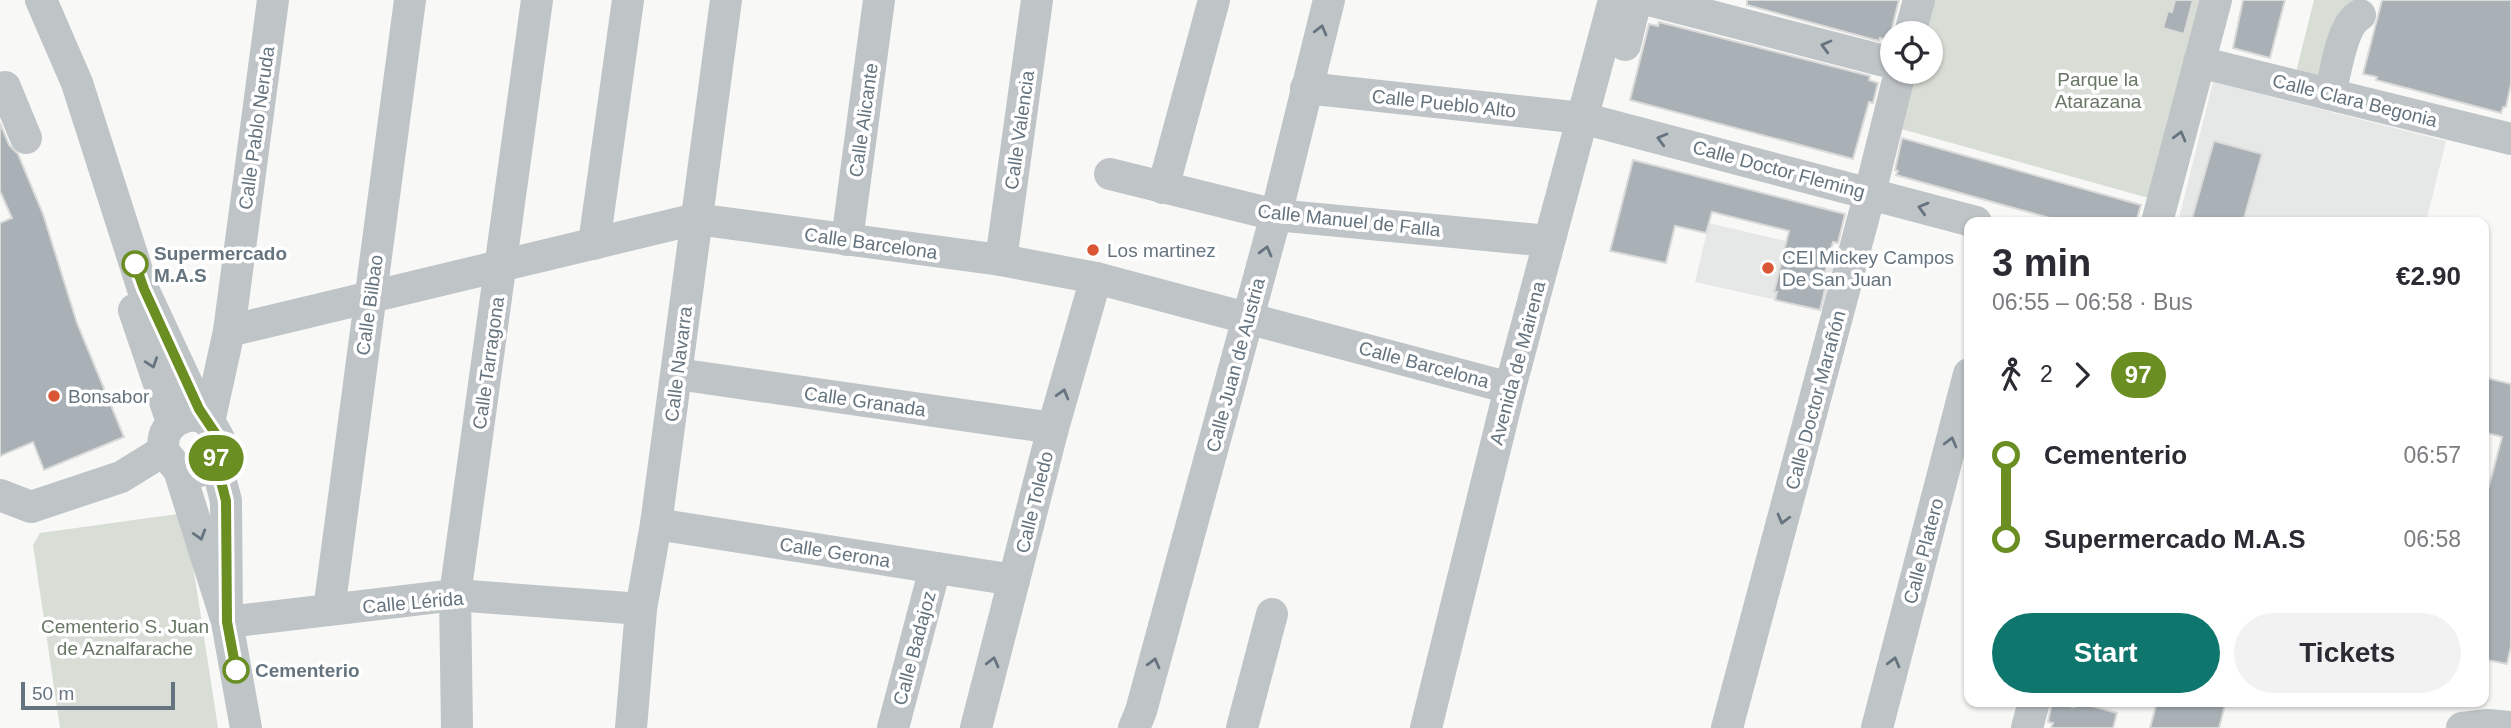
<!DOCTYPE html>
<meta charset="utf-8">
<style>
:root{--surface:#fff;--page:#f2f2f3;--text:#2b2b33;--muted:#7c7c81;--accent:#0f766e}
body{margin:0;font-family:Helvetica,sans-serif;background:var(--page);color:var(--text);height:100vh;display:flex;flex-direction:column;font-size:26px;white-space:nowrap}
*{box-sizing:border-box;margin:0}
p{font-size:23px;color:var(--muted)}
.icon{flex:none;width:38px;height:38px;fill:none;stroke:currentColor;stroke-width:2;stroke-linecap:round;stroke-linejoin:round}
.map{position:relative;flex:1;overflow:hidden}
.drawer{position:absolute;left:1964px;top:217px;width:525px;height:490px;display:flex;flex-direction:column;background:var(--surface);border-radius:14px;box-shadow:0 2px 5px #0004}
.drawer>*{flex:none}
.badge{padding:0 14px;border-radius:23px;font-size:24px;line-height:46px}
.fabs{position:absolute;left:1880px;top:21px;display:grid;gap:14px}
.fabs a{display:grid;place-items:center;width:63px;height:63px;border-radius:50%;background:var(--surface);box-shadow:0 2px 5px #0004;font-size:35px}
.scale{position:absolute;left:21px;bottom:18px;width:154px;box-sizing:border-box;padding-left:7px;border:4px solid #65747f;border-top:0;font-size:19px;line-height:24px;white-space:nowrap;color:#65747f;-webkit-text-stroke:5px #fff;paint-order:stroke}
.map>.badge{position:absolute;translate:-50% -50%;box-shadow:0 0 0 4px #fff}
.legs{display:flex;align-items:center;gap:10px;height:77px;padding:0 28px;font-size:23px}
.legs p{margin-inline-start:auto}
.headline{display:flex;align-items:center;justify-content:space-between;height:119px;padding:0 28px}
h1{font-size:38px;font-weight:700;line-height:52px}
.primary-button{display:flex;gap:14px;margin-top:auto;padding:14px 28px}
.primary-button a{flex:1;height:80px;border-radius:42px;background:var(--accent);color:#fff;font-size:28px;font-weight:700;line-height:80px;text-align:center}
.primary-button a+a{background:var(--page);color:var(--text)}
ul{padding:0 28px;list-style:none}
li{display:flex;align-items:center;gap:24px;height:84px;font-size:26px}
li i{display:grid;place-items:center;width:10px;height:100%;margin:0 9px;background:currentColor}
li i::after{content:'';width:18px;height:18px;margin:-9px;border:5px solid;border-radius:50%;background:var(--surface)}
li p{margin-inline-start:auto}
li:first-child i{background:linear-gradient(#0000 50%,currentColor 0)}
li:last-child i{background:linear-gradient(currentColor 50%,#0000 0)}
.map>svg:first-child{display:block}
.built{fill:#e6e7e7}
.green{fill:#d8ddd5}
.building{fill:#a9b1b6;stroke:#dadad8;stroke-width:2}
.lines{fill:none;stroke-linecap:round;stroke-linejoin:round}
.minor{stroke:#bfc4c7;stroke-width:32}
.oneway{stroke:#65747f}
.line-1-casing{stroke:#fff;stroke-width:16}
.line-1{stroke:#6b8e23;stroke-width:10}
.poi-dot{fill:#d95735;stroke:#fff;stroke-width:2.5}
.stop-1-dot{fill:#fff;stroke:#6b8e23;stroke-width:3.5}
.labels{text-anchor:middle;stroke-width:7;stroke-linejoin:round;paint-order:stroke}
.park-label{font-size:19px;fill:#677763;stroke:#fff}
.street-label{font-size:19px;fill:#65747f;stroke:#fff}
.poi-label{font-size:19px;fill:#65747f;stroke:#fff;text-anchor:start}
.stop-label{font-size:19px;font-weight:bold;fill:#65747f;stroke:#fff;text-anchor:start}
</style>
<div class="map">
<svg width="2511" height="728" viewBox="0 0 2511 728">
<rect width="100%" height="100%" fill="#f8f8f6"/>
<g class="built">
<path d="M2213,82L2446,141L2426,222H2178Z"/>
<path d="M1709,223L1841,254L1827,311L1695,282Z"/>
</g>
<g class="green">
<path d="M1919,0H2216L2163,202L1887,125L1900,72H1930V33H1910Z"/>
<path d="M2314,0H2365L2324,80L2296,72Z"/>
<path d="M185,513L218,728H60L33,545L40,533Z"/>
</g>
<g class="building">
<path d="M1747,0H1899L1889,40L1880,38L1879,41L1747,5Z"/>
<path d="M2175,0H2193L2184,34L2163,28L2168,11L2172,12Z"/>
<path d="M2243,0H2285L2270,58L2233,48Z"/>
<path d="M2382,0H2511V84L2506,107H2503L2501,113L2376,80L2377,77L2363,74Z"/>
<path d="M1659,22L1870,76L1869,80L1878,83L1873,103L1869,102L1853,159L1630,100L1649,24L1658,26Z"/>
<path d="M0,123L9,145L18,154L43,214L77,323L124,437L44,470L33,442L0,456V223L12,218L0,191Z"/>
<path d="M1902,138L2141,205L2136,222H2064L1896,175L1898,171L1895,170Z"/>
<path d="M2214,141L2262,154L2243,222H2191Z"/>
<path d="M1633,160L1845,214L1838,243L1833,242L1821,288L1825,289L1820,310L1775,300L1777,292H1774L1789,231L1712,212L1706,233L1675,226L1666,263L1610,251Z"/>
<path d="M2483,377L2511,384V646L2507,664L2483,659V509L2502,437L2483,432Z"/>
<path d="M2052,702L2074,707L2076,702L2117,713L2113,728H2051L2053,723L2048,722Z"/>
<path d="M2157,702H2213L2225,705L2219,728H2150Z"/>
</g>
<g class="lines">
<g class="minor">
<path d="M41,0L77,83L143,289L203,418"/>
<path d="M1649,0L1892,63"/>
<path d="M1910,33L1919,0"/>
<path d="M1625,45L1636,0"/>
<path d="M2199,62L2511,139"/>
<path d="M1306,88L1582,118L1976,222"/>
<path d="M0,89L5,87L26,138"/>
<path d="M2330,94C2336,73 2341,25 2360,15"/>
<path d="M1110,174L1276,215L1549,241"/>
<path d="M1163,188L1214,0"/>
<path d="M2157,222L2216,0"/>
<path d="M847,240L879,0"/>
<path d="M594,244L628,0"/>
<path d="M1001,260L1037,0"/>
<path d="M134,310L172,422"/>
<path d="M229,331L696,219L1001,260L1096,278L1510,388"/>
<path d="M677,374L1053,428"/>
<path d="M209,422L229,331L273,0"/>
<path d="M215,458L200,471L179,470L163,451C163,446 163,439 165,434C171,419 193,410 207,420C212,425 216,433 219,439L215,458L226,501L227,622"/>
<path d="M179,470L227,622L246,728"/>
<path d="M0,495L31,507L121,477L163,451"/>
<path d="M656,524L1014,580"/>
<path d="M329,610L410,0"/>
<path d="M227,622L455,595L641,609"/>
<path d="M457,728L455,595L537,0"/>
<path d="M631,728L641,609L656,524L726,0"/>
<path d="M893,728L935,568"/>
<path d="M976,728L1053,428L1096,278"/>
<path d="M1134,728L1141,711L1276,215L1329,0"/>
<path d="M1242,728L1272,614"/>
<path d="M1426,728L1510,388L1614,0"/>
<path d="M1727,728L1870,193L1900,72"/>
<path d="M1877,728L1969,374"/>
<path d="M2027,728L2034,702"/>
<path d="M2462,728L2488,725L2511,727"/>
</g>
</g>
<defs><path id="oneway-chevron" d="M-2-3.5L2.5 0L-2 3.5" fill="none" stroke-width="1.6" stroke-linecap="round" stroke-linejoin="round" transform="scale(1.75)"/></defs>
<g class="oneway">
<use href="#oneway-chevron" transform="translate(1321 30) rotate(-75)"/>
<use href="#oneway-chevron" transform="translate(1826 46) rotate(-165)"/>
<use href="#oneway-chevron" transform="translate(2180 136) rotate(-75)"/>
<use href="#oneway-chevron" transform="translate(1662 139) rotate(-165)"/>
<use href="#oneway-chevron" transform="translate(1923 208) rotate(-164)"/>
<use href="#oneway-chevron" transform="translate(1266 251) rotate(-75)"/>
<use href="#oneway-chevron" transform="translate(152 363) rotate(71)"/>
<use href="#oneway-chevron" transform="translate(1063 394) rotate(-74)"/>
<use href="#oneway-chevron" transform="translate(1951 442) rotate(-75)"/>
<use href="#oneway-chevron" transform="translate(1783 519) rotate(105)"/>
<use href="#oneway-chevron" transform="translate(200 535) rotate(73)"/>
<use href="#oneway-chevron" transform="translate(993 662) rotate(-76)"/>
<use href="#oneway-chevron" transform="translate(1894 662) rotate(-75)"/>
<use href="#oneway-chevron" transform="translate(1154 663) rotate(-75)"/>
</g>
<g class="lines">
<defs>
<path id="line-1" d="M135,264L144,289L199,409L219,439L215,458L226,501L227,622L236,670"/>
</defs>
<use href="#line-1" class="line-1-casing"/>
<use href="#line-1" class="line-1"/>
</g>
<g class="poi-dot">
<circle cx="1093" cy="250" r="7"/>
<circle cx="1768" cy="268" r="7"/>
<circle cx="54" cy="396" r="7"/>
</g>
<g class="stop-1-dot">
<circle cx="135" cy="264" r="12"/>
<circle cx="236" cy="670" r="12"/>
</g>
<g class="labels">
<g class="park-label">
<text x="2098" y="86">Parque la<tspan x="2098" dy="22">Atarazana</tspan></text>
<text x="125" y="633">Cementerio S. Juan<tspan x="125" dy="22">de Aznalfarache</tspan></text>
</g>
<g class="street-label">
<text transform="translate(2355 100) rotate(14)" y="7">Calle Clara Begonia</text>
<text transform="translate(1444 103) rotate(6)" y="7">Calle Pueblo Alto</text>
<text transform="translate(863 120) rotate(-82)" y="7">Calle Alicante</text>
<text transform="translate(256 128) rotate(-82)" y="7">Calle Pablo Neruda</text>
<text transform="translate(1019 130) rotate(-82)" y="7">Calle Valencia</text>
<text transform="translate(1779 169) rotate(15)" y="7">Calle Doctor Fleming</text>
<text transform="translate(1349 220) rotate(6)" y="7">Calle Manuel de Falla</text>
<text transform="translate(871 243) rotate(8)" y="7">Calle Barcelona</text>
<text transform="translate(369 305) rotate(-82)" y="7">Calle Bilbao</text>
<text transform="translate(488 363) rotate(-82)" y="7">Calle Tarragona</text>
<text transform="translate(1517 363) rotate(-75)" y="7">Avenida de Mairena</text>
<text transform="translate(678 364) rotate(-83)" y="7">Calle Navarra</text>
<text transform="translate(1424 364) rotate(15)" y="7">Calle Barcelona</text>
<text transform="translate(1235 365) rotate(-75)" y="7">Calle Juan de Austria</text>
<text transform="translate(1815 400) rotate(-75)" y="7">Calle Doctor Marañón</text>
<text transform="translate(865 401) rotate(8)" y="7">Calle Granada</text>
<text transform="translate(1034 502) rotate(-76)" y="7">Calle Toledo</text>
<text transform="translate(1923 551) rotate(-75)" y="7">Calle Platero</text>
<text transform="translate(835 552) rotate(9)" y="7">Calle Gerona</text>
<text transform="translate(413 602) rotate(-5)" y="7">Calle Lérida</text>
<text transform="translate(914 648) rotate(-75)" y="7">Calle Badajoz</text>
</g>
<g class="poi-label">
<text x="1107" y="257">Los martinez</text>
<text x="1782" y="264">CEI Mickey Campos<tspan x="1782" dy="22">De San Juan</tspan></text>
<text x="68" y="403">Bonsabor</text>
</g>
<g class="stop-label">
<text x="154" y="260">Supermercado<tspan x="154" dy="22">M.A.S</tspan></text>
<text x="255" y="677">Cementerio</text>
</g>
</g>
</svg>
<div class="fabs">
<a><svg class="icon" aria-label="locate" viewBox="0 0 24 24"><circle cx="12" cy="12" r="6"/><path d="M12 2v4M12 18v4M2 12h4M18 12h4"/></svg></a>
</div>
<div class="scale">50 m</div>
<b class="badge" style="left:216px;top:458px;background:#6b8e23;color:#fff">97</b>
<section class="drawer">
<div class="headline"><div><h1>3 min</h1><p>06:55 – 06:58 · Bus</p></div><b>€2.90</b></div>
<div class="legs"><svg class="icon" aria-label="walk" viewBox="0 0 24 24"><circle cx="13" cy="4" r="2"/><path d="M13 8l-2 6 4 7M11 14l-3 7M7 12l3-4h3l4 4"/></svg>2<svg class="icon" aria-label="forward" viewBox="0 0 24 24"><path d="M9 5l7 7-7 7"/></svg><b class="badge" style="background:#6b8e23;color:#fff">97</b></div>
<ul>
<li><i style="color:#6b8e23"></i><b>Cementerio</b><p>06:57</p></li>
<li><i style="color:#6b8e23"></i><b>Supermercado M.A.S</b><p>06:58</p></li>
</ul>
<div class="primary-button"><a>Start</a><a>Tickets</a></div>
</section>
</div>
